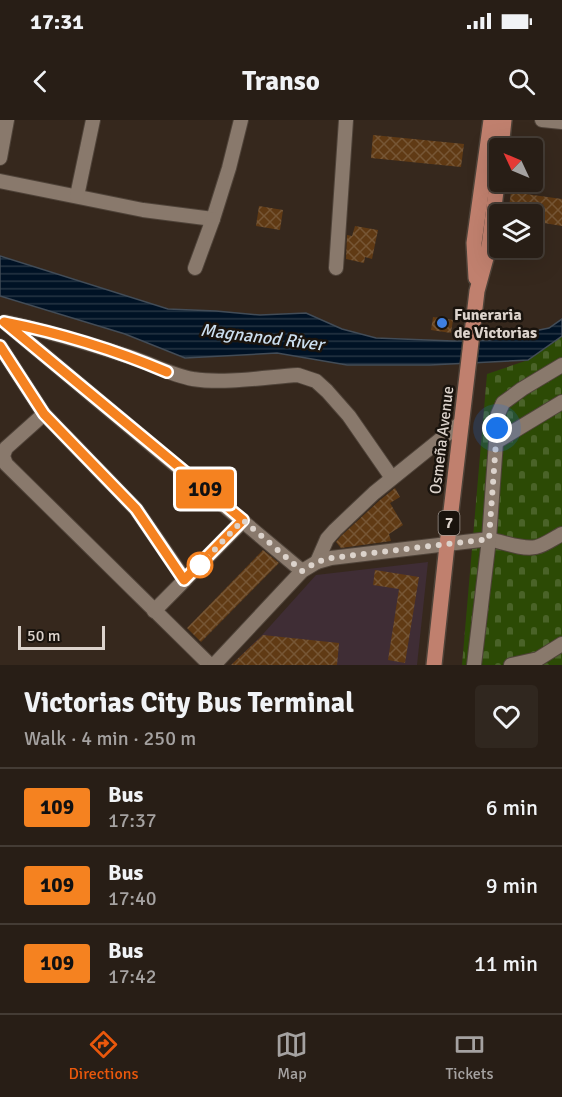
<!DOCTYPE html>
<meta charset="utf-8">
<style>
:root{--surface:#281e16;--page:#30271f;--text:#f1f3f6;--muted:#a5a2a1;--line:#443c35;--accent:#ea580c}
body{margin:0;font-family:Signika,sans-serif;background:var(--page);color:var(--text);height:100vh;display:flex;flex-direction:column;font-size:22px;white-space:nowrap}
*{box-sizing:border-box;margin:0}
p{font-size:20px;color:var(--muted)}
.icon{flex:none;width:33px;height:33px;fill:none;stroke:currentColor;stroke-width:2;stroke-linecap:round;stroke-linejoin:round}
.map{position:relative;height:545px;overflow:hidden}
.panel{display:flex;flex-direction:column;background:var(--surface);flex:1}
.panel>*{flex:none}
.badge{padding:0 12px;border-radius:4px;font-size:21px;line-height:39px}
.needle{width:39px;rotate:314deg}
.controls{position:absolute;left:489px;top:18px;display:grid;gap:12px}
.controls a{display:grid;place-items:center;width:54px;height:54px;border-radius:6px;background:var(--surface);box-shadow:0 6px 24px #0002,0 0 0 2px var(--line);font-size:30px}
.scale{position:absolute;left:18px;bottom:15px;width:87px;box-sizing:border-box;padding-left:6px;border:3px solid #dcd3cc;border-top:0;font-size:16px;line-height:21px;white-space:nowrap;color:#dcd3cc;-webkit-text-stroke:4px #19130d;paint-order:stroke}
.you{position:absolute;width:30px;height:30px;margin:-15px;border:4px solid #fff;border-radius:50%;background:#1a73e8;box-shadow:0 0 0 9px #1a73e833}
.map>.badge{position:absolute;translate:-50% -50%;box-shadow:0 0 0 3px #fff}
.round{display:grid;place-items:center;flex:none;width:63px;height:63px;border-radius:6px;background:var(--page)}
.headline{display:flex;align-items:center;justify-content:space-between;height:102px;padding:0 24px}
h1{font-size:28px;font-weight:700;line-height:45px}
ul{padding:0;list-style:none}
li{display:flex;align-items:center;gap:18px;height:78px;padding:0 24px;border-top:2px solid var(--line)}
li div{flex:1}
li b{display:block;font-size:22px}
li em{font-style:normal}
li .badge{min-width:66px;font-weight:700;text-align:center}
.status{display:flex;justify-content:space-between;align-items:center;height:42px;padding:0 30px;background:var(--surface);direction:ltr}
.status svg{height:16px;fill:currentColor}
header{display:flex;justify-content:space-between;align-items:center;height:78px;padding:0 24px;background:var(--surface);font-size:27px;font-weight:700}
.tab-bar{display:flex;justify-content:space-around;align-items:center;height:84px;border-top:2px solid var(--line);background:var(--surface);font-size:16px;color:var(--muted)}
.tab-bar a{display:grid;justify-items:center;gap:3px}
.tab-bar .on{color:var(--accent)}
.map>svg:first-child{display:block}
.commercial{fill:#3f2d35}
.cemetery{fill:url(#cemetery-stones)}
.water{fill:url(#water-rules);stroke:#424c57;stroke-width:1.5}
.building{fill:url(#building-cross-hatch)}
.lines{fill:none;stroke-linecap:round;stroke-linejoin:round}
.minor-casing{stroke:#4f4339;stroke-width:16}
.major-casing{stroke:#4f4339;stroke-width:18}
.minor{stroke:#89796c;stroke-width:14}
.major{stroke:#c0806e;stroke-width:15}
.line-casing{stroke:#fff;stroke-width:14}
.line{stroke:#f58220;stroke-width:9}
.walk{stroke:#dcd3cc;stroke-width:6;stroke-dasharray:0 10.8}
.shop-dot{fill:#3f7fe0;stroke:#19130d;stroke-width:2}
.stop-dot{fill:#fff;stroke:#f58220;stroke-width:3}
.labels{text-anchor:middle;stroke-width:5;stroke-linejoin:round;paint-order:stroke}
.shield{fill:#19130d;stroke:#a29993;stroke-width:1.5}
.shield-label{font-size:15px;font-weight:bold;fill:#dcd3cc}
.poi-label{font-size:16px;font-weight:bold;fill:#dcd3cc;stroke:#19130d;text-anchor:start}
.street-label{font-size:16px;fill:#dcd3cc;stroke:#19130d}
.water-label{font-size:18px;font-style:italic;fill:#cbdeef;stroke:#19130d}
</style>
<div class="status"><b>17:31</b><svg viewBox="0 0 49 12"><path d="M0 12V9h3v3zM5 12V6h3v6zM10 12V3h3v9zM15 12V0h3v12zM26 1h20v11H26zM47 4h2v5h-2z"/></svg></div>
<header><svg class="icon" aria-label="back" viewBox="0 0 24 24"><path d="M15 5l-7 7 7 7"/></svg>Transo<svg class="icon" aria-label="search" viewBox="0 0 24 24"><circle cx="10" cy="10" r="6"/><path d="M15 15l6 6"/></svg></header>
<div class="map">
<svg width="562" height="545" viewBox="0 0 562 545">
<defs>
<pattern id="cemetery-stones" width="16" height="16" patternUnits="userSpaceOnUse" patternTransform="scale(1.5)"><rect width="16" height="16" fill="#2c4a05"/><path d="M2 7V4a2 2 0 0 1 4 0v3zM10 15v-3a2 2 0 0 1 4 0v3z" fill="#4a6328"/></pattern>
<pattern id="water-rules" width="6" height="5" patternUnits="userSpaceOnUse" patternTransform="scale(1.5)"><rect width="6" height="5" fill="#001225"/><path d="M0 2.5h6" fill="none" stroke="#253443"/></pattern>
<pattern id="building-cross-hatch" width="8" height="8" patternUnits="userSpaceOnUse" patternTransform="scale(1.5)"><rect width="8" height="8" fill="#603a14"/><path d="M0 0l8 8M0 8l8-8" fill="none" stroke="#765635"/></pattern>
</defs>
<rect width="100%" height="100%" fill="#36281d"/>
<path class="commercial" d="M428,442L417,545H231L263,514L316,455Z"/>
<path class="cemetery" d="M562,216V545H462L487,254L528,240Z"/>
<path class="water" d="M0,136L168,189L216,191L260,195L306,193L342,209L376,218L453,221L490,220L549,208L562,199V216L528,240L430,245H347L277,233L185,238L125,214L0,176Z"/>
<g class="building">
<path d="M373,15L464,24L461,47L371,38Z"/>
<path d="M511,72L562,79V106L532,101V94H508Z"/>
<path d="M259,86L283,90L280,110L256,106Z"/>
<path d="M355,106L378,110L372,139L365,137L364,143L346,139L347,115L352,116Z"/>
<path d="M433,197L453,200L451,213L431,210Z"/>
<path d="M395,368L400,377L390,383L403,405L389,414L391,421L341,428L336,422L341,416L380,380Z"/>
<path d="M263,430L279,443L201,522L187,508Z"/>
<path d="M375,450L419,457L405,543L388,540L399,469L373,465Z"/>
<path d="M263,515L339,523L337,545H231Z"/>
</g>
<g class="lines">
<defs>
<g id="minor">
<path d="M542,0L562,2"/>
<path d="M0,38L7,0"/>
<path d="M0,61L143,90L213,99L229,48L241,0"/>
<path d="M77,76L93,0"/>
<path d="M195,148L213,99"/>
<path d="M336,148L346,0"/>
<path d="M5,202C48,211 91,224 133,238C153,245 172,255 193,259C224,264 267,257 298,255L316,261L327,271L349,296L392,358"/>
<path d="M7,204L302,451"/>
<path d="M0,226L44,294L136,389L185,460"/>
<path d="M44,294L6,328L3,336L6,344L210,545"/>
<path d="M496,322L562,282"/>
<path d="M317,442L327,419L335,410L374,373L462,302"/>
<path d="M154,491L243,401"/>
<path d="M214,545L302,451L317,442L331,438L489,419C502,422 523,430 536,427C545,425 554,418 562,414"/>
<path d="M474,545L489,419L498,294L503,283L522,269L562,245"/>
<path d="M511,545L538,539L562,524"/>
</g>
<g id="major">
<path d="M501,28L504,0"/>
<path d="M476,158L474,123L491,0"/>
<path d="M434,545L447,425L477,171L489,127L500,39"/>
</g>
</defs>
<use href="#minor" class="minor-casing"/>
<use href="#major" class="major-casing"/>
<use href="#minor" class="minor"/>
<use href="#major" class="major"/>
</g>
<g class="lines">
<defs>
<path id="line" d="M0,226L44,294L136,389L184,460L243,400L4,202C60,213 115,230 167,252"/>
</defs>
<use href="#line" class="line-casing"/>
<use href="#line" class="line"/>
<path class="walk" d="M200,445L243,400L302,451L317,442L331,438L489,419L497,308"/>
</g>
<circle class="shop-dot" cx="442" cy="203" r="6"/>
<circle class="stop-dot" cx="200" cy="445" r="12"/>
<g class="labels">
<rect class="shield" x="438.5" y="391" width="21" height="24" rx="4.5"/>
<g class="shield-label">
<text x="449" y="408">7</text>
</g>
<g class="poi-label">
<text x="454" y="200">Funeraria<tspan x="454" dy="18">de Victorias</tspan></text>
</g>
<g class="street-label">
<text transform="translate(441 320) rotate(-83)" y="6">Osmeña Avenue</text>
</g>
<g class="water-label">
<text transform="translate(262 217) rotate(7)" y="6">Magnanod River</text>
</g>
</g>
</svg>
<div class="controls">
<a><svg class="needle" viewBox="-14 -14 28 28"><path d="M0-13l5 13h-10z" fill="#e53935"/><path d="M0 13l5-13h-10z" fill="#a5a2a1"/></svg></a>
<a><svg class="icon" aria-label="layers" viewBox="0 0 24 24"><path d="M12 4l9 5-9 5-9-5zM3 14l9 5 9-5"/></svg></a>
</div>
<div class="scale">50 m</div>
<div class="you" style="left:497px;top:308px"></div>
<b class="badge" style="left:205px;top:369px;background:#f58220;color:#111">109</b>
</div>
<section class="panel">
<div class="headline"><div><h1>Victorias City Bus Terminal</h1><p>Walk · 4 min · 250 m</p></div><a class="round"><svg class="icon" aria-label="heart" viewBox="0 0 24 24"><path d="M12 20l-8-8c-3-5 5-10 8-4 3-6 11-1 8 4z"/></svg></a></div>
<ul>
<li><span class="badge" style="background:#f58220;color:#111">109</span><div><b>Bus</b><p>17:37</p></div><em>6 min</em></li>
<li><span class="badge" style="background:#f58220;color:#111">109</span><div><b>Bus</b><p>17:40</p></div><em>9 min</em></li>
<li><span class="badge" style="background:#f58220;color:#111">109</span><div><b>Bus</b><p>17:42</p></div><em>11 min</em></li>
</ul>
</section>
<nav class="tab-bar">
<a class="on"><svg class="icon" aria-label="directions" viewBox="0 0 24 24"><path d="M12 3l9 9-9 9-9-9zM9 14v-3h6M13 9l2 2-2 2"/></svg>Directions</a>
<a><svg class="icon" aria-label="map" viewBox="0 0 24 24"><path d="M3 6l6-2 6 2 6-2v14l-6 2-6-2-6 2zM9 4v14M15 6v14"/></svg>Map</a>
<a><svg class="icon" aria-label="tickets" viewBox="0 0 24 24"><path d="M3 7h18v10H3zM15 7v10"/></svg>Tickets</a>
</nav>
